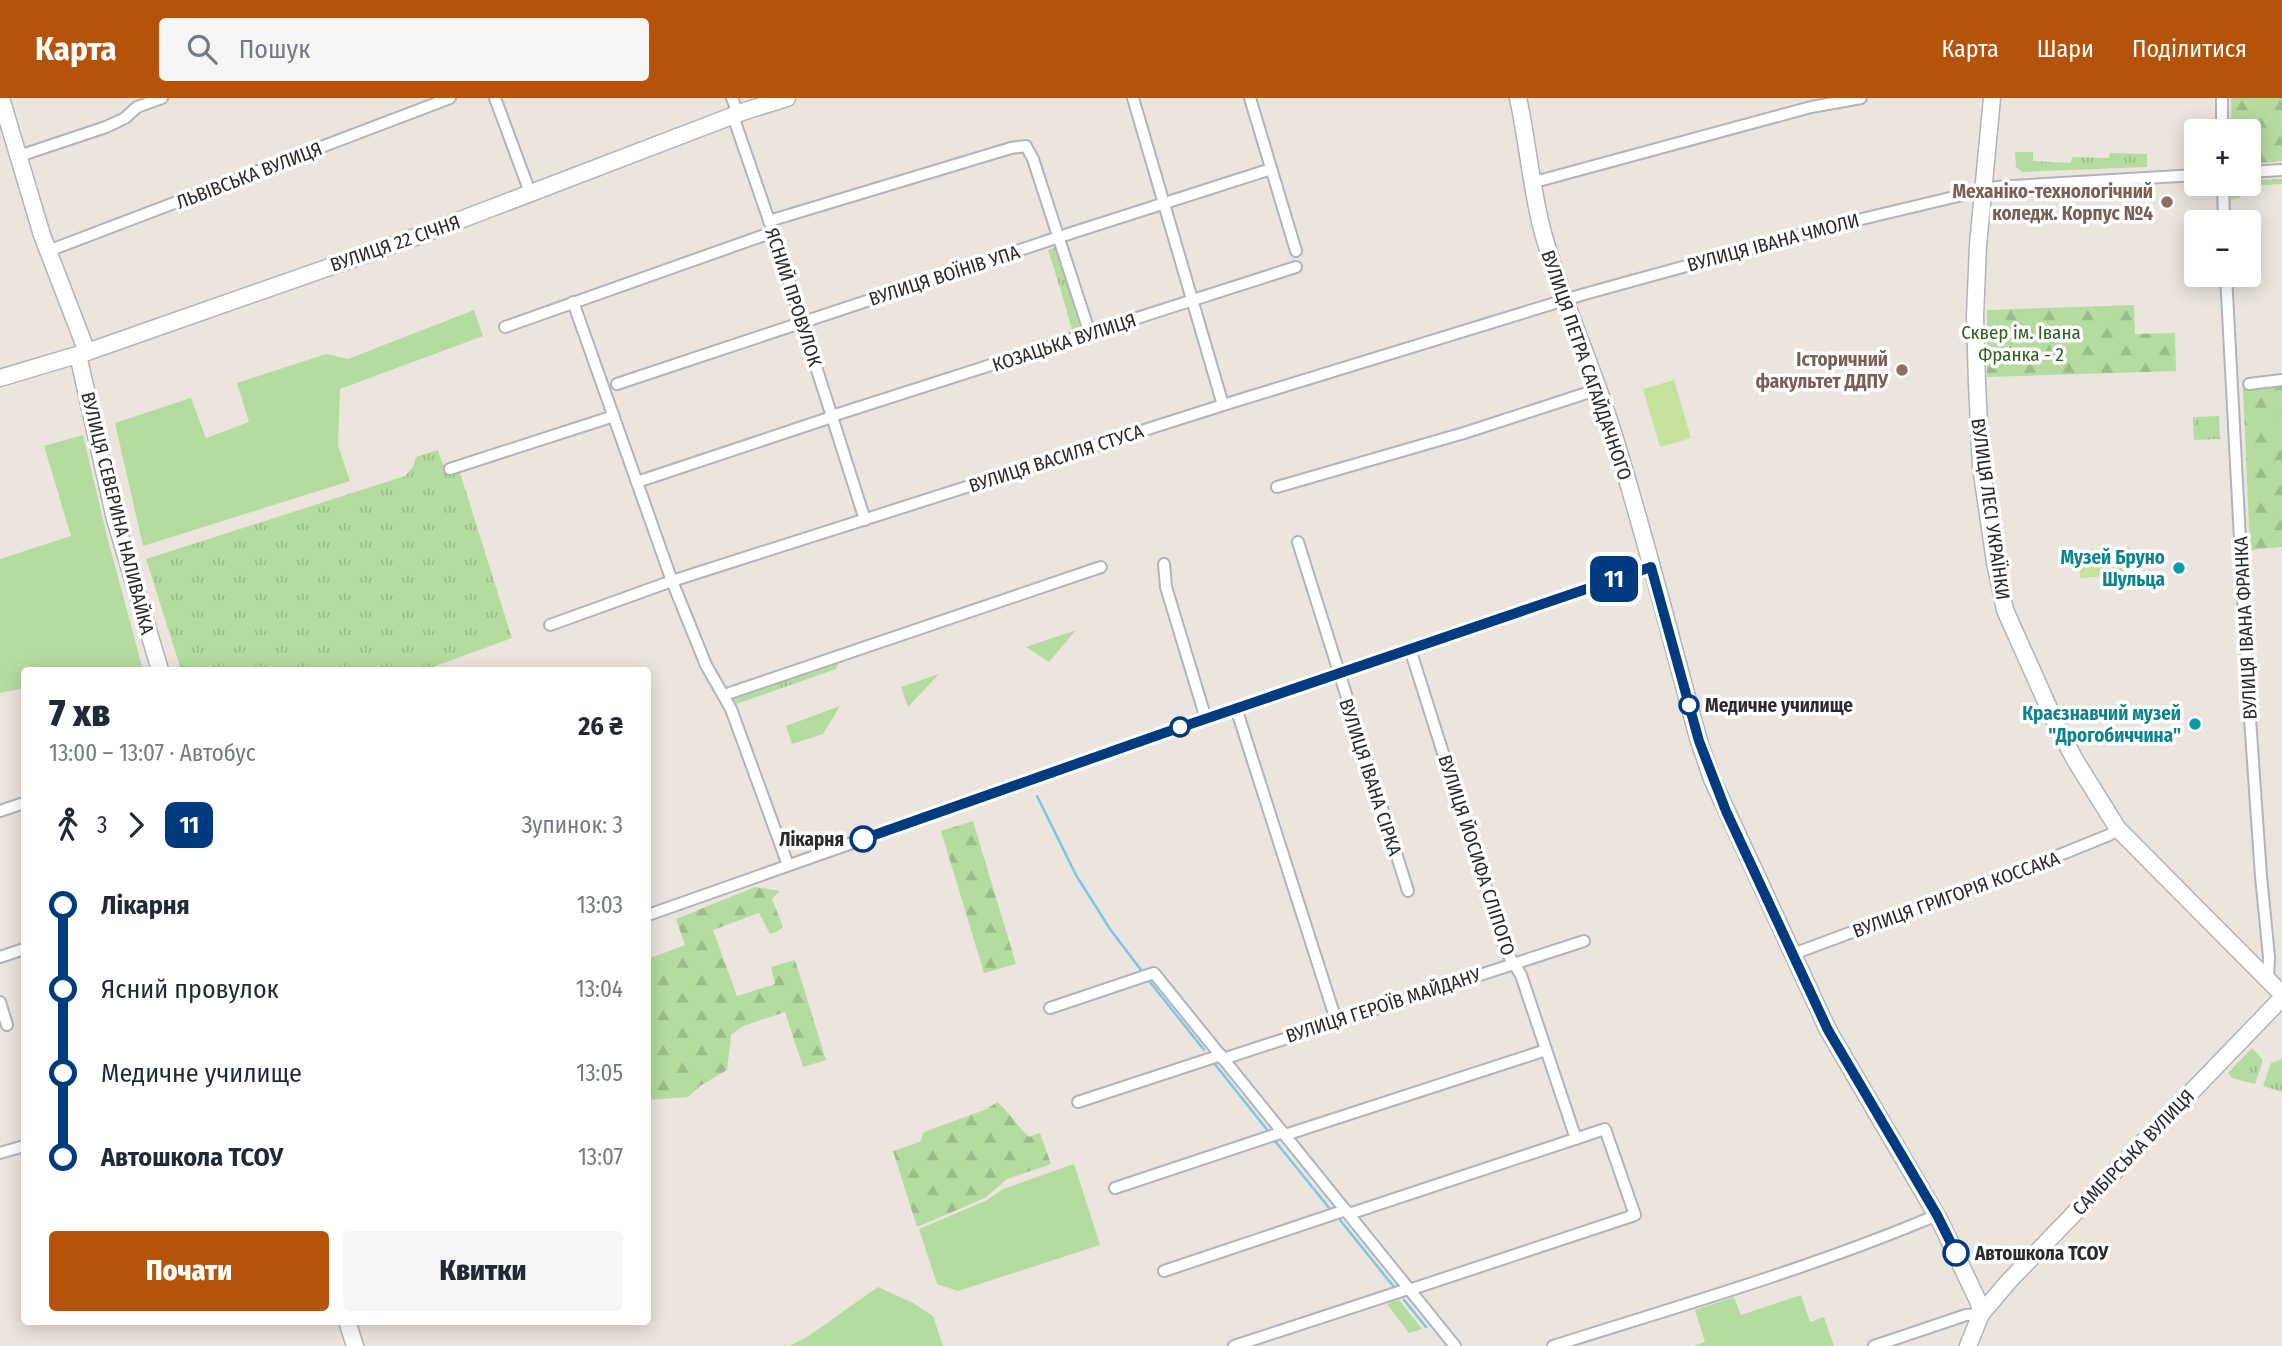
<!DOCTYPE html>
<html lang="uk">
<meta charset="utf-8">
<style>
:root{--surface:#fff;--page:#f6f6f7;--text:#1f2937;--muted:#747a83;--accent:#b45309}
body{margin:0;font-family:"Fira Sans Condensed",sans-serif;background:var(--page);color:var(--text);height:100vh;display:flex;flex-direction:column;font-size:26px;white-space:nowrap}
*{box-sizing:border-box;margin:0}
p{font-size:23px;color:var(--muted)}
.icon{flex:none;width:38px;height:38px;fill:none;stroke:currentColor;stroke-width:2;stroke-linecap:round;stroke-linejoin:round}
.map{position:relative;flex:1;overflow:hidden}
.panel{position:absolute;left:21px;top:569px;width:630px;height:658px;display:flex;flex-direction:column;background:var(--surface);border-radius:7px;box-shadow:0 4px 18px #0003}
.panel>*{flex:none}
.badge{padding:0 14px;border-radius:10px;font-size:24px;line-height:46px}
.tools{position:absolute;left:2184px;top:21px;display:grid;gap:14px}
.tools a{display:grid;place-items:center;width:77px;height:77px;border-radius:7px;background:var(--surface);box-shadow:0 4px 18px #0003;font-size:35px}
.map>.badge{position:absolute;translate:-50% -50%;box-shadow:0 0 0 4px #fff}
.legs{display:flex;align-items:center;gap:10px;height:77px;padding:0 28px;font-size:23px}
.legs p{margin-inline-start:auto}
.summary{display:flex;align-items:center;justify-content:space-between;height:119px;padding:0 28px}
h1{font-size:38px;font-weight:800;line-height:52px}
.primary-button{display:flex;gap:14px;margin-top:auto;padding:14px 28px}
.primary-button a{flex:1;height:80px;border-radius:7px;background:var(--accent);color:#fff;font-size:28px;font-weight:800;line-height:80px;text-align:center}
.primary-button a+a{background:var(--page);color:var(--text)}
ul{padding:0 28px;list-style:none}
li{display:flex;align-items:center;gap:24px;height:84px;font-size:26px}
li i{display:grid;place-items:center;width:10px;height:100%;margin:0 9px;background:currentColor}
li i::after{content:'';width:18px;height:18px;margin:-9px;border:5px solid;border-radius:50%;background:var(--surface)}
li p{margin-inline-start:auto}
li:first-child i{background:linear-gradient(#0000 50%,currentColor 0)}
li:last-child i{background:linear-gradient(currentColor 50%,#0000 0)}
header{display:flex;align-items:center;gap:42px;box-sizing:border-box;height:98px;padding:0 35px;background:var(--accent);color:#fff}
header strong{font-size:33px}
nav{display:flex;gap:38px;margin-inline-start:auto;font-size:24px}
.search{width:490px;height:63px;background:var(--page);display:flex;align-items:center;gap:18px;box-sizing:border-box;padding:0 24px;border-radius:7px;color:var(--muted);font-size:26px}
.map>svg:first-child{display:block}
.grass{fill:url(#grass-tufts)}
.forest{fill:url(#forest-firs)}
.park{fill:#b5dc9f}
.pitch{fill:#c5e29c}
.lines{fill:none;stroke-linecap:round;stroke-linejoin:round}
.stream{stroke:#7ac8e3;stroke-width:2.5}
.street-casing{stroke:#b1b4bc;stroke-width:14}
.secondary-casing{stroke:#b1b4bc;stroke-width:19}
.street{stroke:#fff;stroke-width:10}
.secondary{stroke:#fff;stroke-width:16}
.line-1-casing{stroke:#fff;stroke-width:16}
.line-1{stroke:#003b80;stroke-width:10}
.education-dot{fill:#8d6e63;stroke:#fff;stroke-width:2.5}
.culture-dot{fill:#0f9aa8;stroke:#fff;stroke-width:2.5}
.stop-1-dot{fill:#fff;stroke:#003b80;stroke-width:3.5}
.labels{text-anchor:middle;stroke-width:7;stroke-linejoin:round;paint-order:stroke}
.street-label{font-size:19px;fill:#2a2a2a;stroke:#fff}
.education-label{font-size:19px;font-weight:bold;fill:#785e54;stroke:#fff;text-anchor:end}
.park-label{font-size:19px;fill:#2f6021;stroke:#fff}
.culture-label{font-size:19px;font-weight:bold;fill:#0d838f;stroke:#fff;text-anchor:end}
.stop-label{font-size:19px;font-weight:bold;fill:#2a2a2a;stroke:#fff;text-anchor:start}
</style>
<header>
<strong>Карта</strong>
<div class="search"><svg class="icon" aria-label="search" viewBox="0 0 24 24"><circle cx="10" cy="10" r="6"/><path d="M15 15l6 6"/></svg>Пошук</div>
<nav><a>Карта</a><a>Шари</a><a>Поділитися</a></nav>
</header>
<div class="map">
<svg width="2282" height="1248" viewBox="0 0 2282 1248">
<defs>
<pattern id="grass-tufts" width="24" height="20" patternUnits="userSpaceOnUse" patternTransform="scale(1.75)"><rect width="24" height="20" fill="#b5dc9f"/><path d="M3 7l-1-3M5 7V3M7 7l1-3M15 17l-1-3M17 17v-4M19 17l1-3" fill="none" stroke="#9cbd89"/></pattern>
<pattern id="forest-firs" width="22" height="20" patternUnits="userSpaceOnUse" patternTransform="scale(1.75)"><rect width="22" height="20" fill="#b5dc9f"/><path d="M5 1l3.5 6h-7zM16 11l3.5 6h-7z" fill="#9cbd89"/></pattern>
</defs>
<rect width="100%" height="100%" fill="#ebe5de"/>
<g class="grass">
<path d="M2015,54H2033V63L2071,65L2072,59L2109,60L2110,55L2147,56V69L2022,74L2016,69Z"/>
<path d="M2282,81V86L2240,88V100L2231,102V86H2249V82Z"/>
<path d="M1056,149L1069,191L1061,193L1048,152Z"/>
<path d="M2219,318L2220,341L2194,342L2193,319Z"/>
<path d="M438,352L443,367L456,362L512,540L425,572H181L146,461L405,378L413,369L416,359Z"/>
<path d="M840,561L836,571L736,606L733,597Z"/>
<path d="M2252,950L2263,962L2255,986L2232,980L2228,975Z"/>
<path d="M2282,961V994L2263,988L2271,965Z"/>
</g>
<g class="forest">
<path d="M2231,0H2282V63L2249,66V33H2231Z"/>
<path d="M2134,207L2135,236L2175,235L2176,273L1987,279V212Z"/>
<path d="M2282,286V449L2250,452L2243,291Z"/>
<path d="M973,723L1016,866L984,875L941,733Z"/>
<path d="M755,789L780,793L772,801L783,829L776,834L770,836L759,815L713,832L737,898L775,886L771,869L795,862L826,962L803,969L785,914L743,928L731,937L727,972L700,988L688,999L648,1002V861L685,847L676,821Z"/>
<path d="M997,1004C1010,1015 1017,1028 1029,1039L1040,1035L1051,1066L1007,1081L985,1100L917,1129L893,1053L920,1044L924,1034L987,1011Z"/>
</g>
<g class="park">
<path d="M1069,191L1081,232L1073,235L1061,193Z"/>
<path d="M474,212L483,238L340,291L338,347L350,383L143,448L115,325L191,300L206,340L249,324L237,285L326,256L348,261Z"/>
<path d="M2282,316V345L2270,346C2269,331 2269,323 2282,316Z"/>
<path d="M83,337L108,442L143,572H24V590L0,595V461L71,438L44,348Z"/>
<path d="M1076,532L1049,564L1026,549Z"/>
<path d="M939,576L908,609L901,589Z"/>
<path d="M840,608L823,636L792,646L786,628Z"/>
<path d="M1074,1066L1100,1147L958,1193L937,1186L919,1131L985,1103L1003,1091Z"/>
<path d="M878,1189L913,1205L933,1218L943,1248H790L810,1237Z"/>
<path d="M1801,1197L1810,1224L1824,1219L1834,1248H1693L1705,1244L1695,1212L1734,1199L1741,1217Z"/>
<path d="M1399,1202L1422,1231L1409,1235L1387,1206Z"/>
</g>
<g class="pitch">
<path d="M1674,282L1691,340L1660,349L1643,291Z"/>
<path d="M2130,449L2132,476L2080,480L2078,452Z"/>
</g>
<g class="lines">
<g class="stream">
<path d="M1037,698L1076,777L1110,831L1141,872"/>
<path d="M1150,884L1204,952"/>
<path d="M1214,965L1268,1033"/>
<path d="M1275,1043L1330,1111"/>
<path d="M1340,1122L1394,1189"/>
<path d="M1404,1202L1426,1229"/>
</g>
<defs>
<g id="street">
<path d="M495,0L531,97"/>
<path d="M732,0L738,16"/>
<path d="M1133,0L1223,307"/>
<path d="M1250,0L1296,153"/>
<path d="M2222,0V33"/>
<path d="M733,18L773,134L865,422"/>
<path d="M19,58L106,29L125,20L137,9L162,0"/>
<path d="M2249,74L2282,72"/>
<path d="M1531,85L1811,9L1861,0"/>
<path d="M2223,86L2224,124"/>
<path d="M769,123L1011,50L1026,48L1033,61L1090,236"/>
<path d="M48,153L450,0"/>
<path d="M2226,177L2248,592L2261,778L2269,859L2268,882"/>
<path d="M573,204L672,483L706,567L731,611L788,767"/>
<path d="M505,229L773,134"/>
<path d="M617,286L1059,139L1271,71"/>
<path d="M2249,286L2282,282"/>
<path d="M832,318L1296,169"/>
<path d="M450,371L614,318"/>
<path d="M637,384L832,319"/>
<path d="M1277,389L1464,335L1599,291"/>
<path d="M1298,444L1408,793"/>
<path d="M1164,466L1166,489L1206,621"/>
<path d="M550,527L672,483L1223,307L1581,197L1824,130L1996,89L2196,77"/>
<path d="M1410,551L1506,853L1521,877L1576,1041"/>
<path d="M724,597L1101,469"/>
<path d="M1236,610L1336,922"/>
<path d="M0,713L24,705"/>
<path d="M648,817L1164,635L1651,469"/>
<path d="M1793,856L2062,756L2109,737L2118,731"/>
<path d="M0,859L24,851"/>
<path d="M0,904L7,927"/>
<path d="M1050,910L1154,875L1455,1248"/>
<path d="M1223,961L1584,843"/>
<path d="M1078,1004L1221,957"/>
<path d="M1285,1037L1546,952"/>
<path d="M0,1055L24,1048"/>
<path d="M1115,1090L1283,1034"/>
<path d="M1349,1116L1605,1031L1635,1117L1409,1192"/>
<path d="M1164,1173L1346,1112"/>
<path d="M1234,1248L1408,1191"/>
<path d="M1553,1248C1682,1207 1812,1170 1937,1117"/>
<path d="M1874,1248L1966,1217L1981,1216"/>
</g>
<g id="secondary">
<path d="M1,0L42,137L87,254"/>
<path d="M1518,0C1528,45 1531,91 1543,135C1563,206 1594,271 1615,341C1646,441 1671,542 1699,643L1712,681L1828,932L1940,1123L1979,1205L1981,1216"/>
<path d="M1992,0L1978,147L1975,219L1977,285L1981,369L1995,464L2005,512L2056,626L2075,662L2118,731L2282,896"/>
<path d="M78,257L115,421L160,572"/>
<path d="M0,280L87,254L421,137L745,13L787,0"/>
<path d="M347,1223L355,1248"/>
<path d="M1968,1248L1981,1216L2009,1183L2282,900"/>
</g>
</defs>
<use href="#street" class="street-casing"/>
<use href="#secondary" class="secondary-casing"/>
<use href="#street" class="street"/>
<use href="#secondary" class="secondary"/>
</g>
<g class="lines">
<defs>
<path id="line-1" d="M863,741L1164,635L1651,469L1699,643L1726,713L1828,932L1937,1117L1956,1155"/>
</defs>
<use href="#line-1" class="line-1-casing"/>
<use href="#line-1" class="line-1"/>
</g>
<g class="education-dot">
<circle cx="2167" cy="104" r="7"/>
<circle cx="1902" cy="272" r="7"/>
</g>
<g class="culture-dot">
<circle cx="2179" cy="470" r="7"/>
<circle cx="2195" cy="626" r="7"/>
</g>
<g class="stop-1-dot">
<circle cx="1689" cy="607" r="9"/>
<circle cx="1180" cy="629" r="9"/>
<circle cx="863" cy="741" r="12"/>
<circle cx="1956" cy="1155" r="12"/>
</g>
<g class="labels">
<g class="street-label">
<text transform="translate(249 77) rotate(-21)" y="7">ЛЬВІВСЬКА ВУЛИЦЯ</text>
<text transform="translate(1773 144) rotate(-15)" y="7">ВУЛИЦЯ ІВАНА ЧМОЛИ</text>
<text transform="translate(395 145) rotate(-19)" y="7">ВУЛИЦЯ 22 СІЧНЯ</text>
<text transform="translate(944 177) rotate(-18)" y="7">ВУЛИЦЯ ВОЇНІВ УПА</text>
<text transform="translate(794 199) rotate(72)" y="7">ЯСНИЙ ПРОВУЛОК</text>
<text transform="translate(1064 244) rotate(-18)" y="7">КОЗАЦЬКА ВУЛИЦЯ</text>
<text transform="translate(1587 267) rotate(71)" y="7">ВУЛИЦЯ ПЕТРА САГАЙДАЧНОГО</text>
<text transform="translate(1056 360) rotate(-18)" y="7">ВУЛИЦЯ ВАСИЛЯ СТУСА</text>
<text transform="translate(1991 411) rotate(82)" y="7">ВУЛИЦЯ ЛЕСІ УКРАЇНКИ</text>
<text transform="translate(118 415) rotate(76)" y="7">ВУЛИЦЯ СЕВЕРИНА НАЛИВАЙКА</text>
<text transform="translate(2245 530) rotate(-93)" y="7">ВУЛИЦЯ ІВАНА ФРАНКА</text>
<text transform="translate(1371 679) rotate(72)" y="7">ВУЛИЦЯ ІВАНА СІРКА</text>
<text transform="translate(1477 757) rotate(72)" y="7">ВУЛИЦЯ ЙОСИФА СЛІПОГО</text>
<text transform="translate(1956 796) rotate(-20)" y="7">ВУЛИЦЯ ГРИГОРІЯ КОССАКА</text>
<text transform="translate(1383 907) rotate(-18)" y="7">ВУЛИЦЯ ГЕРОЇВ МАЙДАНУ</text>
<text transform="translate(2133 1054) rotate(-46)" y="7">САМБІРСЬКА ВУЛИЦЯ</text>
</g>
<g class="education-label">
<text x="2153" y="100">Механіко-технологічний<tspan x="2153" dy="22">коледж. Корпус №4</tspan></text>
<text x="1888" y="268">Історичний<tspan x="1888" dy="22">факультет ДДПУ</tspan></text>
</g>
<g class="park-label">
<text x="2021" y="241">Сквер ім. Івана<tspan x="2021" dy="22">Франка - 2</tspan></text>
</g>
<g class="culture-label">
<text x="2165" y="466">Музей Бруно<tspan x="2165" dy="22">Шульца</tspan></text>
<text x="2181" y="622">Краєзнавчий музей<tspan x="2181" dy="22">"Дрогобиччина"</tspan></text>
</g>
<g class="stop-label">
<text x="1705" y="614">Медичне училище</text>
<text x="844" y="748" text-anchor="end">Лікарня</text>
<text x="1975" y="1162">Автошкола ТСОУ</text>
</g>
</g>
</svg>
<div class="tools">
<a>+</a>
<a>−</a>
</div>
<b class="badge" style="left:1614px;top:481px;background:#003b80;color:#fff">11</b>
<section class="panel">
<div class="summary"><div><h1>7 хв</h1><p>13:00 – 13:07 · Автобус</p></div><b>26 ₴</b></div>
<div class="legs"><svg class="icon" aria-label="walk" viewBox="0 0 24 24"><circle cx="13" cy="4" r="2"/><path d="M13 8l-2 6 4 7M11 14l-3 7M7 12l3-4h3l4 4"/></svg>3<svg class="icon" aria-label="forward" viewBox="0 0 24 24"><path d="M9 5l7 7-7 7"/></svg><b class="badge" style="background:#003b80;color:#fff">11</b><p>Зупинок: 3</p></div>
<ul>
<li><i style="color:#003b80"></i><b>Лікарня</b><p>13:03</p></li>
<li><i style="color:#003b80"></i><span>Ясний провулок</span><p>13:04</p></li>
<li><i style="color:#003b80"></i><span>Медичне училище</span><p>13:05</p></li>
<li><i style="color:#003b80"></i><b>Автошкола ТСОУ</b><p>13:07</p></li>
</ul>
<div class="primary-button"><a>Почати</a><a>Квитки</a></div>
</section>
</div>
